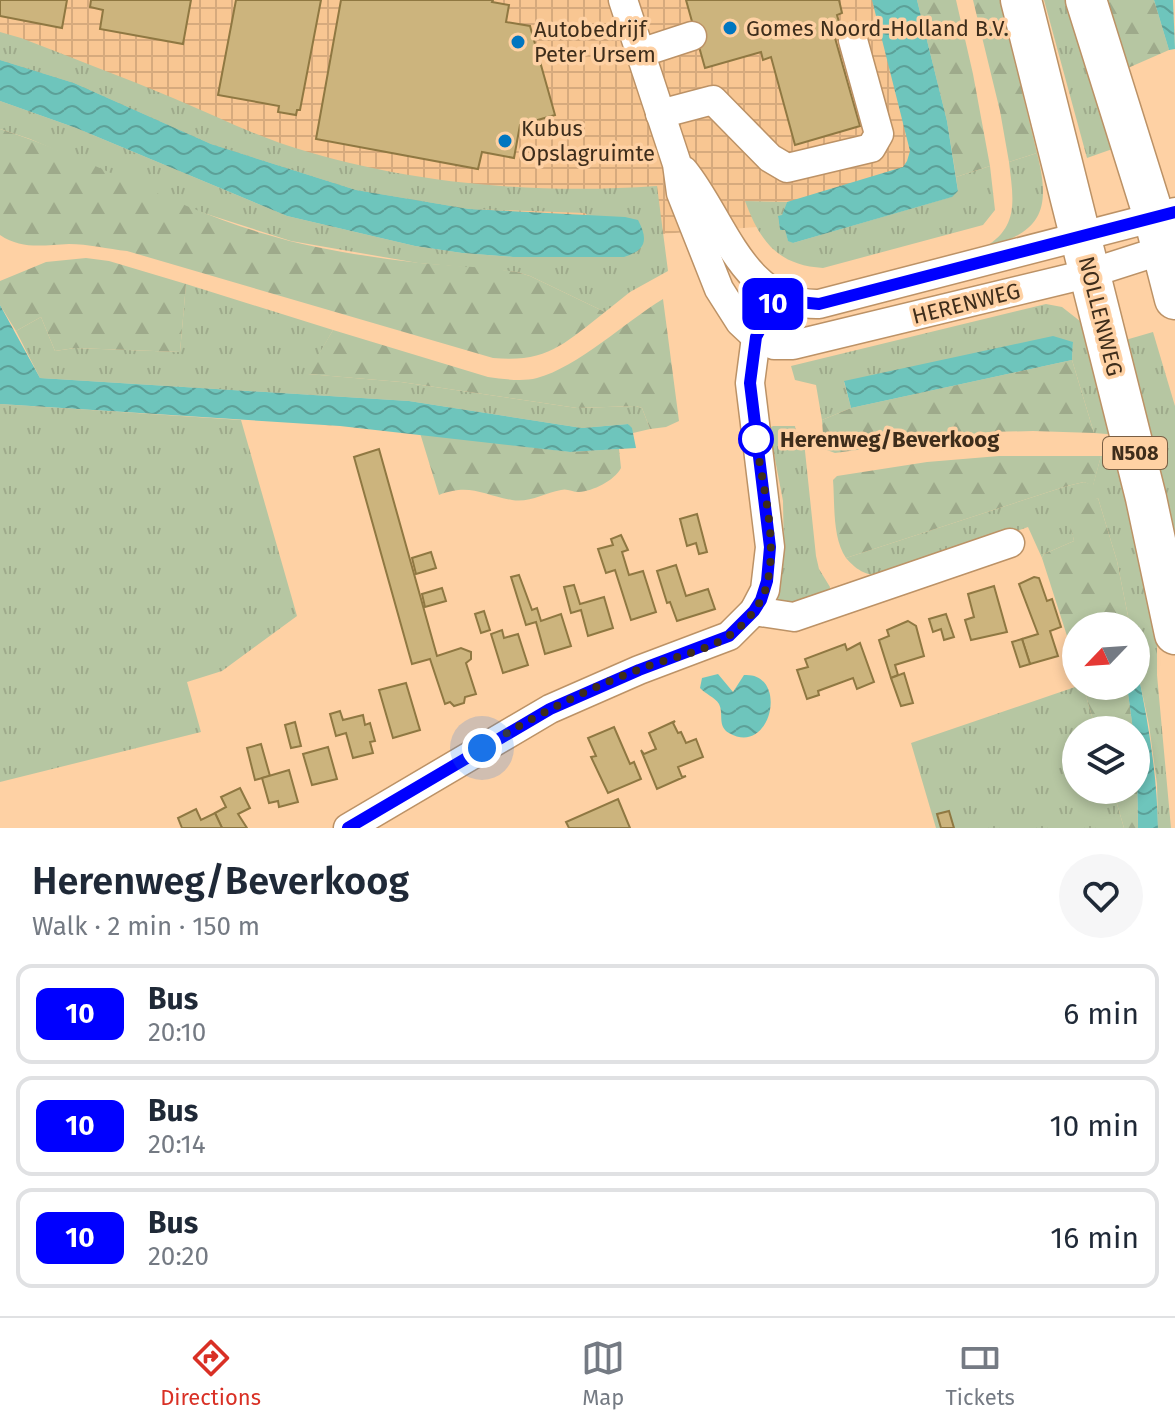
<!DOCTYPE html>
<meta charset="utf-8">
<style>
:root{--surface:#fff;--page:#f6f6f7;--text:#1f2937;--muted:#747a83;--line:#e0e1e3;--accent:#d93025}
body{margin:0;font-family:"Fira Sans",sans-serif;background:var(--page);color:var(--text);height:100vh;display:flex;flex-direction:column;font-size:30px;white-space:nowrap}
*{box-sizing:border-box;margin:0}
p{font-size:26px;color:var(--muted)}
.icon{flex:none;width:44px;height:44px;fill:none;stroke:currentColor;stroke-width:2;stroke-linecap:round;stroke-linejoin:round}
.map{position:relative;height:828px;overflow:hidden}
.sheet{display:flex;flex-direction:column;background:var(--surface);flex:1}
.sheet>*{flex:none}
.badge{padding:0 16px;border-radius:12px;font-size:28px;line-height:52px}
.needle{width:52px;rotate:245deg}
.tools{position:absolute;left:1062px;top:612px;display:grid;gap:16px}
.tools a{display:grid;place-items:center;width:88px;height:88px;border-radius:50%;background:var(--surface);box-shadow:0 4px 12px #0003;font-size:40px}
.you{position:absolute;width:40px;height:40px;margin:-20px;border:6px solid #fff;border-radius:50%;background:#1a73e8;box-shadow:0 0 0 12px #1a73e833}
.map>.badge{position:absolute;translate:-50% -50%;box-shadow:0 0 0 4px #fff}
.round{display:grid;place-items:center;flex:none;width:84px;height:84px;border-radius:42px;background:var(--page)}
.headline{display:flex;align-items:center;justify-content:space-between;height:136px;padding:0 32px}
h1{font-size:38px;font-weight:600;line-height:60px}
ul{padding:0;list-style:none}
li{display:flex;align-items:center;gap:24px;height:100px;margin:0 16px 12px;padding:0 16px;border:4px solid var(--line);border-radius:16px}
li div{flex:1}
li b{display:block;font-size:30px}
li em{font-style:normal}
li .badge{min-width:88px;font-weight:700;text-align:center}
.menu{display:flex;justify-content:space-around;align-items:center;height:112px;border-top:2px solid var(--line);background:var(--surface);font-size:22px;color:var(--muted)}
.menu a{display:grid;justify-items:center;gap:4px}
.menu .active{color:var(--accent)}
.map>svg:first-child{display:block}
.industrial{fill:url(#industrial-grid)}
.grass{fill:url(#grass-tufts)}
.forest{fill:url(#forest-firs)}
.water{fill:url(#water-waves)}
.building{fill:#ccb47d;stroke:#8f7842;stroke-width:2}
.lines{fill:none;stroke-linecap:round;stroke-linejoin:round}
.minor-casing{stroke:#bc9266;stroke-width:31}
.highway-casing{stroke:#bc9266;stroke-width:43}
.minor{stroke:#fff;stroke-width:28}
.highway{stroke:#fff;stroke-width:40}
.line-casing{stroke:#fff;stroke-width:18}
.line{stroke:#00f;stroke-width:12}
.walk{stroke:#3e2d1b;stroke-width:8;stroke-dasharray:0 14.4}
.poi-dot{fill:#0076c0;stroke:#fed1a4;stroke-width:3}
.stop-dot{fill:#fff;stroke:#00f;stroke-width:4}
.labels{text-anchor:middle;stroke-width:7;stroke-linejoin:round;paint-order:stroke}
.shield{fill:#fed1a4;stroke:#785e44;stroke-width:2}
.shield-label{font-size:20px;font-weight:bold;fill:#3e2d1b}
.poi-label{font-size:22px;fill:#3e2d1b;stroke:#fed1a4;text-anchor:start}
.street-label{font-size:22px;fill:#3e2d1b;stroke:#fed1a4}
.stop-label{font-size:22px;font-weight:bold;fill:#3e2d1b;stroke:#fed1a4;text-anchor:start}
</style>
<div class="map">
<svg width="1175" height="828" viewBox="0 0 1175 828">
<defs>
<pattern id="industrial-grid" width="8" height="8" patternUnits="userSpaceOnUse" patternTransform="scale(2)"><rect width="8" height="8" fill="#f8c692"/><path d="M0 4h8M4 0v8" fill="none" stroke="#d6aa7d"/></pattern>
<pattern id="grass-tufts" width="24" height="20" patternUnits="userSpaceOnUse" patternTransform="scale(2)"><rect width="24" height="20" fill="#b6c6a2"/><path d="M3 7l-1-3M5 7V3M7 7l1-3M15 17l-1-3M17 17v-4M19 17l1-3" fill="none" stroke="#9eaa8b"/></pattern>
<pattern id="forest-firs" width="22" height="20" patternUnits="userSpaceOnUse" patternTransform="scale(2)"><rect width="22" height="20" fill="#b6c6a2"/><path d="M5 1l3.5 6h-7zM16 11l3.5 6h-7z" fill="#9eaa8b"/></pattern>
<pattern id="water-waves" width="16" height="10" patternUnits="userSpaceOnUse" patternTransform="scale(2)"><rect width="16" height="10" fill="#6ec5bc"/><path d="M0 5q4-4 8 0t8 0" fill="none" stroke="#5ca098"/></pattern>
</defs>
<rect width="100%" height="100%" fill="#fed1a4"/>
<path class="industrial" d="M0,0H892L941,182L798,224L634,236L232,174L0,85Z"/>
<g class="grass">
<path d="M1044,0H1072L1118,147L1087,158Z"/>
<path d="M0,32L21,38C72,58 123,77 173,98C209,113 243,130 280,143C399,183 532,195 657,186L668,271L630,292L605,312L530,276L517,272L418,263L291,241L191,209L30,139L0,129V101L76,128L287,216L415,246L462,253L513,257H624L585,213L469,209L356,190L211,144L74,83L0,60Z"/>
<path d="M1037,153C1051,208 1043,233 985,247C1020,226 1013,198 1009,162Z"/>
<path d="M990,166L995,210L983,225L823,268C777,265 760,241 745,201L787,202L782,216H778L780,230H785L788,240L793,243L951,197L958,191L956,177Z"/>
<path d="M186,284L333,330L308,374L401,382L577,408L636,406L642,408L650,429L633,433L628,424L582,428L409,401L40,378L16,331L41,317L55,351L75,348L180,352Z"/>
<path d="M1046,304L1062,307L1085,325L1119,435L1094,433L1072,360L1073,342L844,382L851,408L822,420L816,385L795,380L791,366Z"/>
<path d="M1153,332L1175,406V563L1122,341Z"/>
<path d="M0,404L241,420L297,616L222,671L187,682L201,732L0,782Z"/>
<path d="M773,426H795L796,432H803L816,556L819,569L830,587L829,593L792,606L777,603L784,557L783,501L769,428Z"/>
<path d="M1101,456L1124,458L1157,614V675L1171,828H1158L1157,784L1149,725L1136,664V626H1130L1117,561L1098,498L1069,515L1074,541L1044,554L1042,558L1028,527L886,576C868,576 858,572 846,558L1067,486L1084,482L1093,485Z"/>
<path d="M1078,686H1083L1096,730H1076V790H1113L1124,828H936L911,743Z"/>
</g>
<g class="forest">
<path d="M917,0H956L973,74L990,166L956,177L947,121Z"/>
<path d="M973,0H1000L1037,153L1009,162L1000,111Z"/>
<path d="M1099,0H1154L1169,50L1121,71Z"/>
<path d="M0,129C91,158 173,207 265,234C314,249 369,257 420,263C453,266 485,267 517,272L530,276L605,312C564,344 547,363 493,358L127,251C108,249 88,244 69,244C44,245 22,250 0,235Z"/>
<path d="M86,258L109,261L186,284L180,352L75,348L55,351L41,317L16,331L0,305V281L46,262Z"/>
<path d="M663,299L679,421L666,427L650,429L642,408L636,406L577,408L401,382L307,374L333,330L488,377C504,379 522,382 537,378C578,367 625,322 663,299Z"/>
<path d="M1072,360L1094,433L1033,431L988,432L835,453L824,449L822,420L851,408Z"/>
<path d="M420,433L570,452L619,449L621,468C614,481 593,491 579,492C572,492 567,488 561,490C544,493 530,503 512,500C482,495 470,483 439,495Z"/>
<path d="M999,456H1101L1093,486L1084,482L1067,486L846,558C832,537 835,504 833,480L837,476L927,462Z"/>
<path d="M1098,498L1117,561L1130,626H1076V664L1042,558L1044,554L1074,541L1068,515L1071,509Z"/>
<path d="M1083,686H1127L1133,730H1096Z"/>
<path d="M1136,755L1138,828H1124L1113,790H1136Z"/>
</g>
<g class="water">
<path d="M872,0H917L947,121L958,191L952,197L793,243L788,241L785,230H780L778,216L782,215L787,202L903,167L907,161L910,151Z"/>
<path d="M1154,0H1173L1175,49L1169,50Z"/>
<path d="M0,60L74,83L211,144L356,190L469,209L625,217L638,220C648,239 647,250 624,257H513L462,253L415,246L287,216L76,128L0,101Z"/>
<path d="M0,305L40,378L409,401L582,428L628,424L632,428L636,448L570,452L340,426L0,404Z"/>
<path d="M1053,336L1073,342L1072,360L851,408L844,381Z"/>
<path d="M1137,668C1148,721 1157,773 1158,828H1138L1136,730H1133L1127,686H1136Z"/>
<path d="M718,674L733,692L744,675C790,672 771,758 729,733C717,726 724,714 719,704C715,697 705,694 700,688L702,678Z"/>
</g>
<g class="building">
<path d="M0,0H67L62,28L0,16Z"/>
<path d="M91,0H191L183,44L100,29L103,10L90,7Z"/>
<path d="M236,0H321L300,110H297L296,115L278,112L279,106L218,95Z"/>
<path d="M341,0H493L492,2L509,5L506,22L530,26L555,115L520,125L514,158L482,152L478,169L316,139Z"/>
<path d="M686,0H839L842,13L837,15L841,29L833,31L860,126L795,145L771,57L763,60L761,52L705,68Z"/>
<path d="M379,449L437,656L461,648L471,652V659L466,663L476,694L465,697L464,703L454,706L450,702L445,704L430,659L412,664L354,457Z"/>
<path d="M697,514L707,552L699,554L696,543L687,546L680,519Z"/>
<path d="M621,535L628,550L622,552L629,575L643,571L656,612L631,620L615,570L606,573L598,549L613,545L611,539Z"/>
<path d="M431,552L436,568L416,574L412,558Z"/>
<path d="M676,565L686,596L708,589L715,609L677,621L670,602L667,603L657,571Z"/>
<path d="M519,575L532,610L537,608L541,621L561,614L571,646L545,654L536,622L526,625L511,577Z"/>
<path d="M1034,577L1039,578L1047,601L1052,599L1061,627L1050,631L1058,656L1030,664L1022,639L1038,634L1019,584Z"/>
<path d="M574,585L580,604L604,597L613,628L588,636L581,610L571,613L564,587Z"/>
<path d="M994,586L1007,632L971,640L965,620L974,617L968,594Z"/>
<path d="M442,588L446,601L425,607L422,594Z"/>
<path d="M484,611L490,630L481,633L475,614Z"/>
<path d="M946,614L954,637L944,640L941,629L933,632L929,619Z"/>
<path d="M908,621L916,626L924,656L895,665L898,675L891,678L879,640L889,636L887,630Z"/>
<path d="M502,630L504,638L518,634L528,665L503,673L491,634Z"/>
<path d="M1022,639L1030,664L1020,667L1012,642Z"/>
<path d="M860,643L874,682L857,689L853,678L818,691L819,695L807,699L797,670L808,667L805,659L845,644L847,650Z"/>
<path d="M904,673L913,703L901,706L891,678Z"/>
<path d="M406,683L420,730L393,738L379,690Z"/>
<path d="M340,711L343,720L363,715L365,725L370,723L375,741L370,742L373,753L353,758L346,733L336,736L330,714Z"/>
<path d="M675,721L673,723L678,733L681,732L686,743L696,739L703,757L678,767L682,777L686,776L657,789L641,750L644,754L656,749L649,733Z"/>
<path d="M295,722L301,746L291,748L285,725Z"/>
<path d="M614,727L630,764L634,762L641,779L608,793L591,757L596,756L588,738Z"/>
<path d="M261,744L270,776L255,780L247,748Z"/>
<path d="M328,747L337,779L312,785L303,754Z"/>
<path d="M289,770L298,802L279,807L278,801L269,803L262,778Z"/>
<path d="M240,788L250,808L238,814L247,828H222L215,813L226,807L221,797Z"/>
<path d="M618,799L630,828H569L566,822Z"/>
<path d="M196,809L201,820L215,813L222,828H182L178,818Z"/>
<path d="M949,811L954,828H941L937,814Z"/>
</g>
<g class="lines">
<defs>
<g id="minor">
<path d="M623,0L677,164L681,193L719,289L740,322L756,337L774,345H793L1091,273L1175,246"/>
<path d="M640,53L692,36"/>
<path d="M660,114L713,100L770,158L787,168L871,148L879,134L853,40"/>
<path d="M684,171C723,219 743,306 819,304L1175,212"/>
<path d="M754,611L794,617L1010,543"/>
<path d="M348,828L550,709L639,670L729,636L754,611L765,590L770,547L750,383L756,337L778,295"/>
</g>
<g id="highway">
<path d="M1021,0L1146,498L1175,634"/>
<path d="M1086,0L1154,217L1175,299"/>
</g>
</defs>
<use href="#minor" class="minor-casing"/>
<use href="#highway" class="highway-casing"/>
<use href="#minor" class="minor"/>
<use href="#highway" class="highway"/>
</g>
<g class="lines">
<defs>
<path id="line" d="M348,828L550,709L639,670L729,636L754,611L761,600L767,581L770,547L750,383L756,337L778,295L798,302L819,304L1175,212"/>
</defs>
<use href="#line" class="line-casing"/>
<use href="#line" class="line"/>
<path class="walk" d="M482,748C532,717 585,690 640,669C668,658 701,653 727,637C742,628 759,608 765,591C780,544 762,486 756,439"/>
</g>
<g class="poi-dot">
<circle cx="730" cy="28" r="8"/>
<circle cx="518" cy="42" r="8"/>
<circle cx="505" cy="141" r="8"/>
</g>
<circle class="stop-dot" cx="756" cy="439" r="16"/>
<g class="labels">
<rect class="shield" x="1103" y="437" width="64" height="32" rx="6"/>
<g class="shield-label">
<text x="1135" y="460">N508</text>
</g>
<g class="poi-label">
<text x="746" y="36">Gomes Noord-Holland B.V.</text>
<text x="534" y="37">Autobedrijf<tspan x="534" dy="25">Peter Ursem</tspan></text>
<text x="521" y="136">Kubus<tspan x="521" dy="25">Opslagruimte</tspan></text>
</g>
<g class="street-label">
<text transform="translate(966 303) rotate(-14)" y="8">HERENWEG</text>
<text transform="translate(1101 316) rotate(76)" y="8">NOLLENWEG</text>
</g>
<g class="stop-label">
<text x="780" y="447">Herenweg/Beverkoog</text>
</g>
</g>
</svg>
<div class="tools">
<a><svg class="needle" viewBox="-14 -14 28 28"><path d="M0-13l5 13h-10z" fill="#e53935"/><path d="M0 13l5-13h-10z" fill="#747a83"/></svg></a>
<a><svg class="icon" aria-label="layers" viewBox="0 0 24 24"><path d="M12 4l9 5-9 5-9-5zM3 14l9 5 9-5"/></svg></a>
</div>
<div class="you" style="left:482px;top:748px"></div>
<b class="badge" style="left:773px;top:304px;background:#00f;color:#fff">10</b>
</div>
<section class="sheet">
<div class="headline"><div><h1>Herenweg/Beverkoog</h1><p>Walk · 2 min · 150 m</p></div><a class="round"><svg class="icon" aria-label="heart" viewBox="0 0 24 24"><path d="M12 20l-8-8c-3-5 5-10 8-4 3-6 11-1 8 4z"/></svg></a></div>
<ul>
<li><span class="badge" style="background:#00f;color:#fff">10</span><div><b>Bus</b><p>20:10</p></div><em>6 min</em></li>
<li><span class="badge" style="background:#00f;color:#fff">10</span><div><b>Bus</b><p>20:14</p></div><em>10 min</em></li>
<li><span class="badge" style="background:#00f;color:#fff">10</span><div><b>Bus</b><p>20:20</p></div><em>16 min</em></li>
</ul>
</section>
<nav class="menu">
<a class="active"><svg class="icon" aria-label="directions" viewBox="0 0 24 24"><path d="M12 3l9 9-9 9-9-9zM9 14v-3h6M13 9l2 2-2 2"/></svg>Directions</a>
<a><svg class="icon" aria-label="map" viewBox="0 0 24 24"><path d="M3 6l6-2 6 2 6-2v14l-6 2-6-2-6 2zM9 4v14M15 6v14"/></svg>Map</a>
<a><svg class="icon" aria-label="tickets" viewBox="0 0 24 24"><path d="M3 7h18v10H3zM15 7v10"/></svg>Tickets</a>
</nav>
